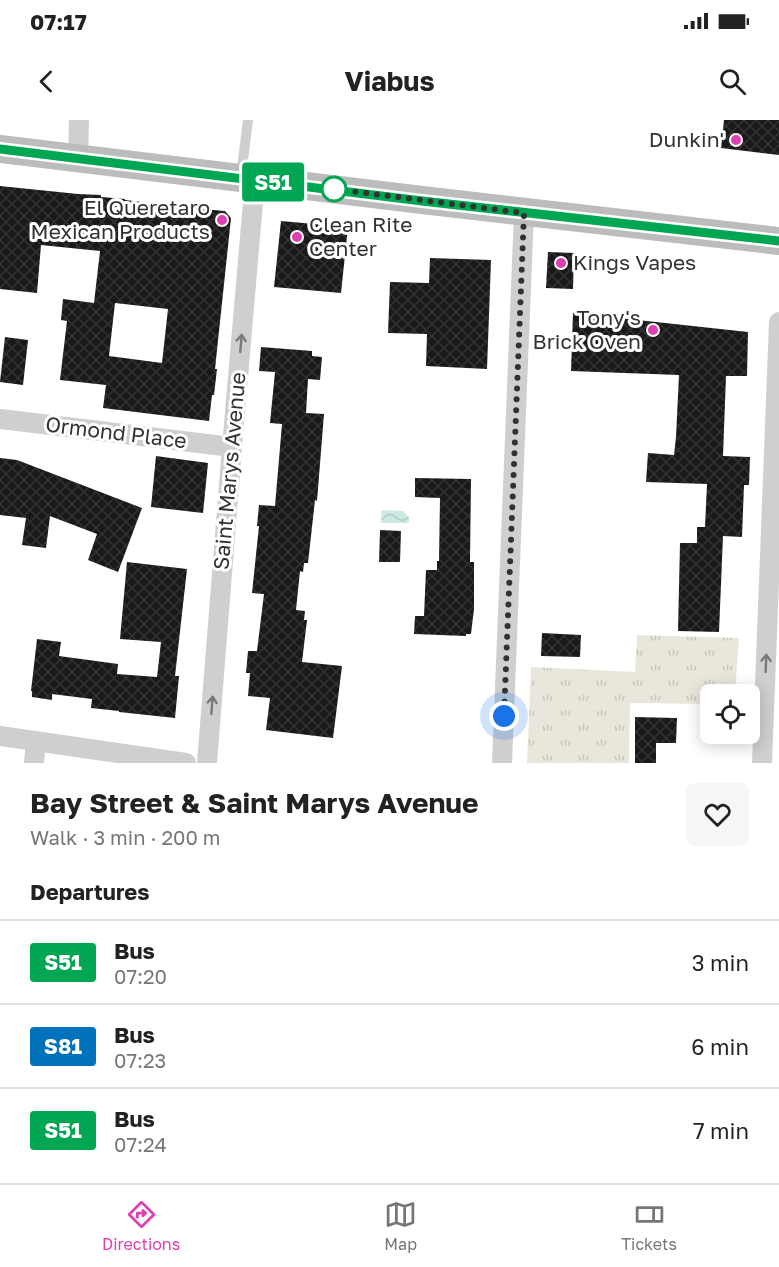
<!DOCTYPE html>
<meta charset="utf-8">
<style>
:root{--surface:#fff;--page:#f6f6f6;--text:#222;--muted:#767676;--line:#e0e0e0;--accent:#df3faf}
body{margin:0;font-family:"Golos Text",sans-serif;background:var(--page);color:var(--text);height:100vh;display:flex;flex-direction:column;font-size:22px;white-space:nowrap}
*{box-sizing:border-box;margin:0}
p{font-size:20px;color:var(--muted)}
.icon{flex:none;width:33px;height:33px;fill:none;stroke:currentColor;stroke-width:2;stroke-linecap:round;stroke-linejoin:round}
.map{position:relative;height:643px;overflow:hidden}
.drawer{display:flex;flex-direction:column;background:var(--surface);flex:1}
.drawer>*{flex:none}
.badge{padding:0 12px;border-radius:4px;font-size:21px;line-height:39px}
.controls{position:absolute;left:700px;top:564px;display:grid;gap:12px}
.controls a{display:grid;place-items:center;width:60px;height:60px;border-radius:9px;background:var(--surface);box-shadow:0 3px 15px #0003;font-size:30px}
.you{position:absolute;width:30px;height:30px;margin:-15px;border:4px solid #fff;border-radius:50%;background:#1a73e8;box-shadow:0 0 0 9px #1a73e833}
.map>.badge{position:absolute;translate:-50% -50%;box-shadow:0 0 0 3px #fff}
h2{padding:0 30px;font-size:22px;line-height:54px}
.round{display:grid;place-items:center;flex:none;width:63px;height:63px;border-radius:9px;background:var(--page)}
.summary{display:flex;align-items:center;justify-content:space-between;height:102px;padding:0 30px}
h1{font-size:28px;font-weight:700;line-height:45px}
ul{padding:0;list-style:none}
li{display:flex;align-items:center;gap:18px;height:84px;padding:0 30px;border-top:2px solid var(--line)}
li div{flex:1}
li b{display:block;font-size:22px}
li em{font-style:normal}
li .badge{min-width:66px;font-weight:700;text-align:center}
.status{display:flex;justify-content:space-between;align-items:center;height:42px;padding:0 30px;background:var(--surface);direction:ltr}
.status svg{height:16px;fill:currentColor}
header{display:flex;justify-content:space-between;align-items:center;height:78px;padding:0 30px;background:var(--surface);font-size:27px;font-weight:700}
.menu{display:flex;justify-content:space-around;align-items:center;height:84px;border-top:2px solid var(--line);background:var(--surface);font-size:16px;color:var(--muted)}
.menu a{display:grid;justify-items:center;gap:3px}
.menu .selected{color:var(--accent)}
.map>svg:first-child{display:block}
.park{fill:url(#park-tufts)}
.water{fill:url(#water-waves)}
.building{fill:url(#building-cross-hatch);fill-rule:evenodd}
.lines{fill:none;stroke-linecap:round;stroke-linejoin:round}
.lane{stroke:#cfcfcf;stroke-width:10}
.street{stroke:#cfcfcf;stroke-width:20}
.secondary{stroke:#bcbcbc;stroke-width:28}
.oneway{stroke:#797979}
.line-casing{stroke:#fff;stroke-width:14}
.line{stroke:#00a651;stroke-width:9}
.walk{stroke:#323232;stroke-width:6;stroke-dasharray:0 10.8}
.poi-dot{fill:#df3faf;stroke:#fff;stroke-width:2}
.stop-dot{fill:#fff;stroke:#00a651;stroke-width:3}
.labels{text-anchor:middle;stroke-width:6;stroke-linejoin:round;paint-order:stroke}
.poi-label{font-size:21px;fill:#323232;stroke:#fff;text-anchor:end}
.street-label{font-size:21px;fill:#323232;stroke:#fff}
</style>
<div class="status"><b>07:17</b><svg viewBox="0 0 49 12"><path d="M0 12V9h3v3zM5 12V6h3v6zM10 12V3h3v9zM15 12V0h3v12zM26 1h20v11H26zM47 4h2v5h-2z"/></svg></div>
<header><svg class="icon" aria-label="back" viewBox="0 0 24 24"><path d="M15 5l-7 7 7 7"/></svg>Viabus<svg class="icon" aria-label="search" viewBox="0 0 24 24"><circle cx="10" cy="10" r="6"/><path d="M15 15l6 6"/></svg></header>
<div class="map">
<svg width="779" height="643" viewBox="0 0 779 643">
<defs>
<pattern id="park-tufts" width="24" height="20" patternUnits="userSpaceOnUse" patternTransform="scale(1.5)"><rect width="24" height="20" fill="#e9e7dc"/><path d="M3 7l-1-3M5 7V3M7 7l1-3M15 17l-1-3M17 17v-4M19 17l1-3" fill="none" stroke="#c8c7bd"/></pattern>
<pattern id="water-waves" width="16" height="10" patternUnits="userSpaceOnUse" patternTransform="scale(1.5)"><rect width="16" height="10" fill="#cceae4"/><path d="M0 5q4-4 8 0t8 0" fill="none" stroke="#b0c9c4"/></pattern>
<pattern id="building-cross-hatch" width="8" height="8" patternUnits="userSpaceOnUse" patternTransform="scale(1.5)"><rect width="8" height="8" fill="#191919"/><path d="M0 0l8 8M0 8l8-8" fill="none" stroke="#323232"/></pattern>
</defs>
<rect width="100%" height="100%" fill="#fff"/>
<path class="park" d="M637,515L739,518L735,574H711V584L630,583L629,643H527L531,547L635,552Z"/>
<path class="water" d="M382,390L403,391L409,397V403H381Z"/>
<g class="building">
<path d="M724,0H779V35L721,28Z"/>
<path d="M0,66L78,74L101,75V77L125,79V80L183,87L184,84L202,86V89L225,91L231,98L215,249H217L214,275H212L209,301L103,288L106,265L60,260L67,201L61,200L63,179L94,183L100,131L41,125L37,173L0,169ZM115,183L168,189L162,243L109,236Z"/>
<path d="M281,101L348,107L341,173L274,167Z"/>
<path d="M548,132L574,133L573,169L546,168Z"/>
<path d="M430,138L491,140L487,249L426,246L427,214L388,213L390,162L429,163Z"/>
<path d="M573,193L748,212L747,256H726L723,336L750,337L749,365H744L742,417L723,416L719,512L678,511L680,423H697V407H705L707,364L646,362L648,333L674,335L676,317L679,255L571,251Z"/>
<path d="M5,217L28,220L23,265L0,262Z"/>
<path d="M261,227L312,231V236L322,237L320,260L308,259L306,293L324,294L317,381L315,380L308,443H304L303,452L300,451L296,490L305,491L304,500H307L302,542L342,546L333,618L266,610L270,578L248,576L250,553H246L248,531H257L264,474L252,473L259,406H257L259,385L275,386L282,304L270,303L275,252L259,251Z"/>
<path d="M156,336L208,343L203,393L151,387Z"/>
<path d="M0,338L17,340L142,388L118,452L88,440L97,414L50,396L46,428L22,425L26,398L0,395Z"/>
<path d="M415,358L471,359L470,442H474V489L471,514H466V516L414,514L415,496H424L426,450H437V441H439L440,378L415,377Z"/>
<path d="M380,410L401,411L400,442H379Z"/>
<path d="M127,442L187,449L175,556H179L175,598L119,592V591L91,588L92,579L52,574V580L32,577V571H31L37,519L61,522L59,536L118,544L117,554L157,557L161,522L120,519Z"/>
<path d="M542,513L581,515L580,537L541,536Z"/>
<path d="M635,597L677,598L676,623H656V643H635Z"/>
</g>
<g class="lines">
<path class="lane" d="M241,56L248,0"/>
<g class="street">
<path d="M78,39L79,0"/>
<path d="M0,299L232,327"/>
<path d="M0,616L186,643"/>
<path d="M34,643L36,622"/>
<path d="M207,643L232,327L255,59"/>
<path d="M502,643L524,92"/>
<path d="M762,643L779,202"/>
</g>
<path class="secondary" d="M0,29L422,80L779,121"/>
</g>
<defs><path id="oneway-shaft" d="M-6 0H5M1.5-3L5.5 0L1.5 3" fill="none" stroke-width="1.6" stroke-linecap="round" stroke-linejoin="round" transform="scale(1.5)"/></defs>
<g class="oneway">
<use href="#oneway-shaft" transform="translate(241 223) rotate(-85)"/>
<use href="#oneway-shaft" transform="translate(766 543) rotate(-88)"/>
<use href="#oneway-shaft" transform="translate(212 585) rotate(-86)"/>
</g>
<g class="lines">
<defs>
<path id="line" d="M0,29L422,81L779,121"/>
</defs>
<use href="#line" class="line-casing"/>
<use href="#line" class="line"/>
<path class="walk" d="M334,69L524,93L504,596"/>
</g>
<g class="poi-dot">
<circle cx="736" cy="20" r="6"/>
<circle cx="222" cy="100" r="6"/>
<circle cx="297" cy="117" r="6"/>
<circle cx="561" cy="143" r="6"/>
<circle cx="653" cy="210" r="6"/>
</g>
<circle class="stop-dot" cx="334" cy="69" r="12"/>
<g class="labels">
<g class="poi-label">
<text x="724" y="27">Dunkin'</text>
<text x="210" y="95">El Queretaro<tspan x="210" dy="24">Mexican Products</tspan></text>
<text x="309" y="112" text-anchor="start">Clean Rite<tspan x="309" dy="24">Center</tspan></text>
<text x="573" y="150" text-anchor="start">Kings Vapes</text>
<text x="641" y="205">Tony's<tspan x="641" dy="24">Brick Oven</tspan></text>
</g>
<g class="street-label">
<text transform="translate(116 313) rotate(7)" y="7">Ormond Place</text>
<text transform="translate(230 351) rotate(-85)" y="7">Saint Marys Avenue</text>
</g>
</g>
</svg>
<div class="controls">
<a><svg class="icon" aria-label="locate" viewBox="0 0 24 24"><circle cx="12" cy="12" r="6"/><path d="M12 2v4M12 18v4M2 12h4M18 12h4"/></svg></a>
</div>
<div class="you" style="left:504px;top:596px"></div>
<b class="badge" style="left:273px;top:62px;background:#00a651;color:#fff">S51</b>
</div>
<section class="drawer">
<div class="summary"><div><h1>Bay Street &amp; Saint Marys Avenue</h1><p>Walk · 3 min · 200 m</p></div><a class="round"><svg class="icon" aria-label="heart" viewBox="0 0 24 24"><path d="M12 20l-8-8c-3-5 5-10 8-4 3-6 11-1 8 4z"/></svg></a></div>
<h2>Departures</h2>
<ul>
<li><span class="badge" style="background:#00a651;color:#fff">S51</span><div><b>Bus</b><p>07:20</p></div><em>3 min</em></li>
<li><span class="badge" style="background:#0072bc;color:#fff">S81</span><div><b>Bus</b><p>07:23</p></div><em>6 min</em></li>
<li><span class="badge" style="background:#00a651;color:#fff">S51</span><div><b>Bus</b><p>07:24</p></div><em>7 min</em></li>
</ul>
</section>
<nav class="menu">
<a class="selected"><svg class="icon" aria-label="directions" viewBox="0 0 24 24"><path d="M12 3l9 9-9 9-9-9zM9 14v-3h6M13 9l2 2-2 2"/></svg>Directions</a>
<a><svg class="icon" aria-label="map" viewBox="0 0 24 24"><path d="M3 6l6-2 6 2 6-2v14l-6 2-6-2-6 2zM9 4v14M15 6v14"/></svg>Map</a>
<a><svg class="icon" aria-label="tickets" viewBox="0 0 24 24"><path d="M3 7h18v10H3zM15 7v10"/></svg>Tickets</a>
</nav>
